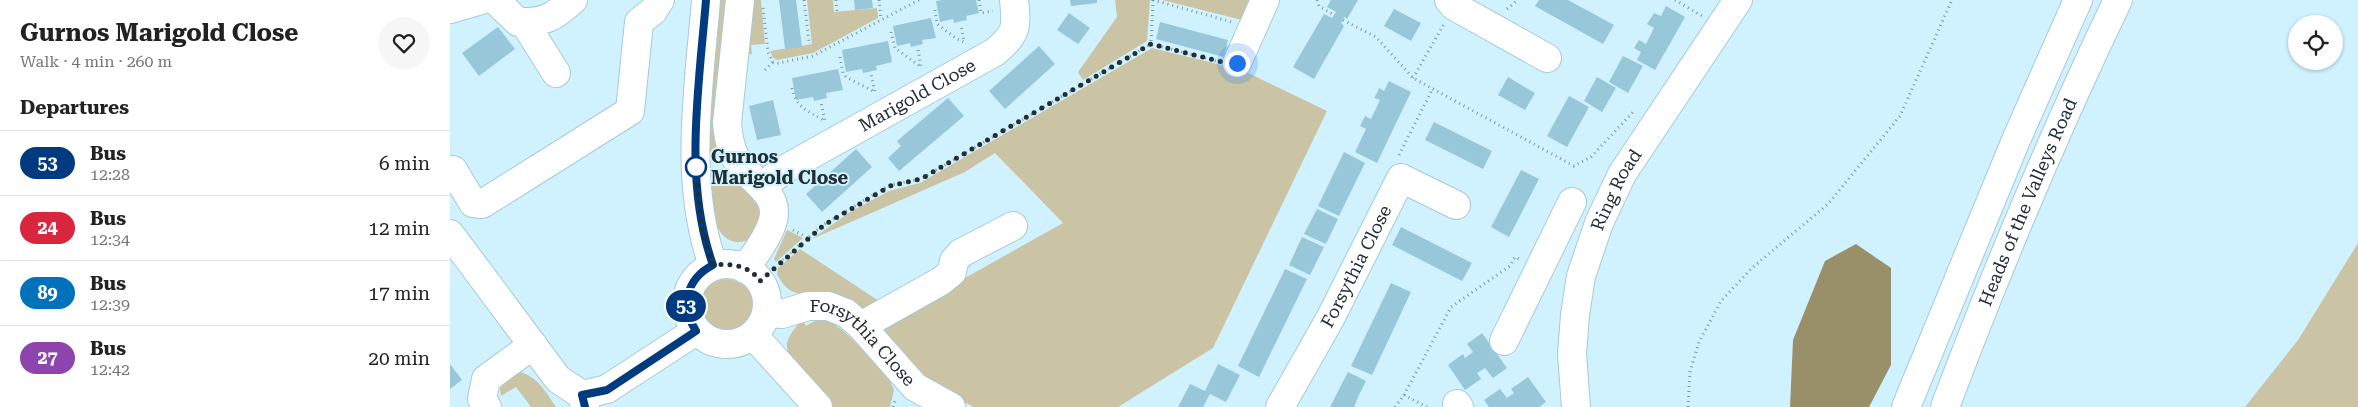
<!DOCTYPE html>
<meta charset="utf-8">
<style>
:root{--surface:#fff;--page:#f6f6f6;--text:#222;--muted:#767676;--line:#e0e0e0}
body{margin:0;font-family:"Roboto Serif",serif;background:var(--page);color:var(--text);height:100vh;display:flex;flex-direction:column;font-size:19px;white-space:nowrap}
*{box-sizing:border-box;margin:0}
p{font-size:16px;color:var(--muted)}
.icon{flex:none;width:28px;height:28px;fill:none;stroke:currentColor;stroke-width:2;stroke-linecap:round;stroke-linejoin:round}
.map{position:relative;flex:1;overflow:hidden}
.side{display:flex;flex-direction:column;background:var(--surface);width:450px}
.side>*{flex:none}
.badge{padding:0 10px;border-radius:16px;font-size:18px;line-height:32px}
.fabs{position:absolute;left:1838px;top:15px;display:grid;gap:10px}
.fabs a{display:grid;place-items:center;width:55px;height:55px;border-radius:50%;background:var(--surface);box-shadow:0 1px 4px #0004;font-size:25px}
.you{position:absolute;width:25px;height:25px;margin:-12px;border:4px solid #fff;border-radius:50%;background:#1a73e8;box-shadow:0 0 0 8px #1a73e833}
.map>.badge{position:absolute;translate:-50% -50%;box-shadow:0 0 0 2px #fff}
h2{padding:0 20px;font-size:19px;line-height:45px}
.round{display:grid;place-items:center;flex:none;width:52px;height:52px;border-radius:26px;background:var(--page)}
.head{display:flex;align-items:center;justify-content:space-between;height:85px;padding:0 20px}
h1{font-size:24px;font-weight:700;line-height:38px}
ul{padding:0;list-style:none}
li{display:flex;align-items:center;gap:15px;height:65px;padding:0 20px;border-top:1px solid var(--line)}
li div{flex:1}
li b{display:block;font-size:19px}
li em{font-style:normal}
li .badge{min-width:55px;font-weight:700;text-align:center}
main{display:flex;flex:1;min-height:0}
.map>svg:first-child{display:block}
.green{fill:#cac4a5}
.water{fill:#999069}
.building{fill:#97c7d9}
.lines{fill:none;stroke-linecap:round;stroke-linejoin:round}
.minor-casing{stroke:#a8c9d5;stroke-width:30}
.highway-casing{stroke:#a8c9d5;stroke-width:30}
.path{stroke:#7f97a0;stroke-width:3;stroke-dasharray:1 4;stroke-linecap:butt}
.minor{stroke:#fff;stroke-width:28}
.highway{stroke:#fff;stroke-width:28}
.line-casing{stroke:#fff;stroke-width:11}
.line{stroke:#003b80;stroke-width:8}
.walk{stroke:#212e33;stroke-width:5;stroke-dasharray:0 9}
.stop-dot{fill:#fff;stroke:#003b80;stroke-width:2.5}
.labels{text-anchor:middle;stroke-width:4;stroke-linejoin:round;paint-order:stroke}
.street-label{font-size:18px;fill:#212e33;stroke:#d0f2ff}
.stop-label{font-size:18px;font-weight:bold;fill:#212e33;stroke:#d0f2ff;text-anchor:start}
</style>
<main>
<section class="side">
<div class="head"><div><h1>Gurnos Marigold Close</h1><p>Walk · 4 min · 260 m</p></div><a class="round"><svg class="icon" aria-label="heart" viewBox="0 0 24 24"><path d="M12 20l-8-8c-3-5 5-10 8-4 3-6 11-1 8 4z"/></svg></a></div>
<h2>Departures</h2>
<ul>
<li><span class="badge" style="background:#003b80;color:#fff">53</span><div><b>Bus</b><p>12:28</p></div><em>6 min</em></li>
<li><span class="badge" style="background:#d7263d;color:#fff">24</span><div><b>Bus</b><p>12:34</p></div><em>12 min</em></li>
<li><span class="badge" style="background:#0072bc;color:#fff">89</span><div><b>Bus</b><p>12:39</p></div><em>17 min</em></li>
<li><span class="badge" style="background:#8e44ad;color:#fff">27</span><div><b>Bus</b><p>12:42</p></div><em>20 min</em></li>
</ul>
</section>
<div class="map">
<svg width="1908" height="407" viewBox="0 0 1908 407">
<rect width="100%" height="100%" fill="#d0f2ff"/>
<g class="green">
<path d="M266,0H280L269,132L266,149L258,156L256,127Z"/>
<path d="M304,0H311L315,44L301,45L302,54H299L297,43Z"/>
<path d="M357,0H383L384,12L427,8L428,18L363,53L327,60L323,58L320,51L362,44Z"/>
<path d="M665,0H700L697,41L633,80L628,72L667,17Z"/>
<path d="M712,0H802L792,20Z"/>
<path d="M702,48L792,70L877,111L763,348L668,407H524L484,387L433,336V324L613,223L545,153L515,172L362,239L400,212L439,191L470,183Z"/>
<path d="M278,167L312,201L315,217L302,240C297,240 291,243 286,242C262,238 262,205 260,186Z"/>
<path d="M337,230L353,238L326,262L324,259Z"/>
<path d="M1908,243V407H1795L1848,340Z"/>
<path d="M350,249L432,303L416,311L355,293C341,295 333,286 327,274L328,268Z"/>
<circle cx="276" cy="307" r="28"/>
<path d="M352,320L356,326C361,323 368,319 374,320C392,322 427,367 440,381L444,390L440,407H382C370,394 334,363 337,343C339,335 346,326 352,320Z"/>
<path d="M70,372C88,377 96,392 106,407H81L66,387L51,396L50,389C56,381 59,375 70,372Z"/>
</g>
<path class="water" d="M1406,244L1441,268V365L1419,407H1340L1343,340L1375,261Z"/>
<g class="building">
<path d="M329,0H346L352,47L335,49Z"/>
<path d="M404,0H422L423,8L405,10Z"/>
<path d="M492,0H526L529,13L516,16L517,20L512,21L504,23L503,19L490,22L486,1Z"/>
<path d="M620,0H647V3L621,6Z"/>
<path d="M881,0H908L897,19L894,17L891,23L894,26L864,79L843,67L874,14L882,18L886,12L877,7Z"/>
<path d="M1089,0H1118L1164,25L1153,44L1085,6Z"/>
<path d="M1216,6L1235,17L1205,70L1187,60L1191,52L1184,48L1189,40L1196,44L1204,28L1197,24L1204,13L1211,16Z"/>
<path d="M944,9L971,23L961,41L934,26Z"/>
<path d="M619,13L640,28L628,44L607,30Z"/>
<path d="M481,18L486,38L472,40L473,44L461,47L460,43L447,46L443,26Z"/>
<path d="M710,22L778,40L774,57L706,39Z"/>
<path d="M48,27L65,49L29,76L12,53Z"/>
<path d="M438,41L442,62L426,66L427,70L418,72L413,73L412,69L396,72L392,50Z"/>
<path d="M589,46L605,64L555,109L539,91Z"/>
<path d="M1173,56L1193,66L1178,93L1159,82Z"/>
<path d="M388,69L393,90L376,93L377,98L364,101L363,97L346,100L342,78Z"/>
<path d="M1058,77L1085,93L1075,110L1048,95Z"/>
<path d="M1147,77L1166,88L1152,112L1134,101Z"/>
<path d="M939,81L961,92L927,163L905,152L916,129L910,126L915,116L921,119L930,100L924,98L927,93L929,88L934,91Z"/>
<path d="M1119,96L1139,107L1117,147L1097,136Z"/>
<path d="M498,98L514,116L449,171L438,158L451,146L447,141Z"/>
<path d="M323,100L331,135L307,140L299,106Z"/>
<path d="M984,122L1042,151L1033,169L975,140Z"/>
<path d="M406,149L422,167L372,212L356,194Z"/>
<path d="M894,152L915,163L889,216L868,206Z"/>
<path d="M1071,170L1089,179L1059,237L1041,227Z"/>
<path d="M867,209L888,219L876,244L854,234Z"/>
<path d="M951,227L1022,263L1012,281L942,245Z"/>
<path d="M852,237L874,247L860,275L839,265Z"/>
<path d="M835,269L857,279L809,377L788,366Z"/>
<path d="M941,283L961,292L922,375L901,366Z"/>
<path d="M1032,333L1057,368L1043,378L1035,368L1027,373L1031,379L1015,390L998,365L1013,354L1015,358L1023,352L1017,344Z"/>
<path d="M0,364L12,380L0,389Z"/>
<path d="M768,364L790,375L776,402L760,394L753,407H728L740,384L755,391Z"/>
<path d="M898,372L916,381L909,395L904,407H880Z"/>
<path d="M1078,377L1096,402L1089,407H1039L1034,400L1050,389L1057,398L1064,393L1061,389Z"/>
</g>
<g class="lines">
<defs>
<g id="minor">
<path d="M45,0L68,22C94,23 104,17 123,0"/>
<path d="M256,0C249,87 233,181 263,265"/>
<path d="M290,0L277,123C278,135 281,153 289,163C307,187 337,197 318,233C312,246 303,257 295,269"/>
<path d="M999,0L1004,6L1097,58"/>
<path d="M0,9L31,0"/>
<path d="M74,22L106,73"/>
<path d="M787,63L815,0"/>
<path d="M3,170L23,203L32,204L180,111L189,22L203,11L210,0"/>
<path id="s1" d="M312,186L337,168L545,52C567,33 567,28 564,0"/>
<path d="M0,234L108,379L132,395L135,407"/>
<circle cx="277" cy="304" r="40"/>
<path id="s2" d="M317,313L332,314L358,306H378L396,313L411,326L465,387L501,407"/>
<path d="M411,326L491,281L502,272L504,261L511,253L563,226"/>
<path d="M303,335L368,407"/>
<path d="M1054,341L1122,202"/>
<path d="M132,395L157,389L246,331"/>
<path d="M1007,404L1009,407"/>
<path d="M37,407L32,399L36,379L83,345"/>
<path id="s3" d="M830,407L881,317L951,178L1006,205"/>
<path id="s4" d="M1126,407L1122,354L1125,315L1131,276L1149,223L1172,174L1288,0"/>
</g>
<g id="highway">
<path d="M1456,407L1566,140L1628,0"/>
<path id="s5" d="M1495,407C1547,269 1604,133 1668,0"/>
</g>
</defs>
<use href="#minor" class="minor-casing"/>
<use href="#highway" class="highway-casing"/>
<g class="path">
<path d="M354,0L359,41"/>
<path d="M386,0L387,12"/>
<path d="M429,0L431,20"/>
<path d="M529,0L531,13L543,11"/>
<path d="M703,0L701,44L766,61"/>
<path d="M703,0L782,22"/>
<path d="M867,0L869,6L884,15"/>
<path d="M1225,0L1252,16"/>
<path d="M313,8L318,52L323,62L328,63L363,56L469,0"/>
<path d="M1057,9L1068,0"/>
<path d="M485,10L487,24L507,39L514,42L511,25"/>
<path d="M893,20L926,37L963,78L1124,166L1141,157L1185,110"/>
<path d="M441,32L445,48L471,67L468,49"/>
<path d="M390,57L393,73L396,77L425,92L421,74"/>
<path d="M315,70L323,62"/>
<path d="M963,78L994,24"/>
<path d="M342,88C346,108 358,111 375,121L371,102"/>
<path d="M949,155L983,88"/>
<path d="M343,230L358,238"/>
<path d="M329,263L373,225L413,201L440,185L471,179L701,44"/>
<path d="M954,395L977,407"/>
<path d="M443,407L446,398"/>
<path d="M945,407L954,395L1001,307L1060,266L1065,257L1069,259"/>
<path d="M1238,407L1240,372L1249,342L1271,301L1302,268L1378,204L1450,116L1502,0"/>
</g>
<use href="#minor" class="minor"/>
<use href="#highway" class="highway"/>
</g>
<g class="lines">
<defs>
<path id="line" d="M135,407L132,395L157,390L246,331C230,306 236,279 263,265C233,181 249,87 256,0"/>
</defs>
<use href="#line" class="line-casing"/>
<use href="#line" class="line"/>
<path class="walk" d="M246,167L251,227L263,265C281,263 299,265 310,281L374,225L440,186L471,179L701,44L776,63H787"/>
</g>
<circle class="stop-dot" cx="246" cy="167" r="10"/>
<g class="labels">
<g class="street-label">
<text dy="6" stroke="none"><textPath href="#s1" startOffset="180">Marigold Close</textPath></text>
<text dy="6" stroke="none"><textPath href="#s4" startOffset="225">Ring Road</textPath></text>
<text dy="6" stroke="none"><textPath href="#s5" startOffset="221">Heads of the Valleys Road</textPath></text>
<text dy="6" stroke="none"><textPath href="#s3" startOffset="160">Forsythia Close</textPath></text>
<text dy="6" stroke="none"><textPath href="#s2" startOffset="111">Forsythia Close</textPath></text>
</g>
<g class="stop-label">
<text x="261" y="163">Gurnos<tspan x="261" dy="21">Marigold Close</tspan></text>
</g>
</g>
</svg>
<div class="fabs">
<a><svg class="icon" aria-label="locate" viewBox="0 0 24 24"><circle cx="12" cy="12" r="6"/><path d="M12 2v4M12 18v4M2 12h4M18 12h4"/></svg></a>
</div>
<div class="you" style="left:787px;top:63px"></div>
<b class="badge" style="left:236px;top:306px;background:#003b80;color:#fff">53</b>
</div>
</main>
